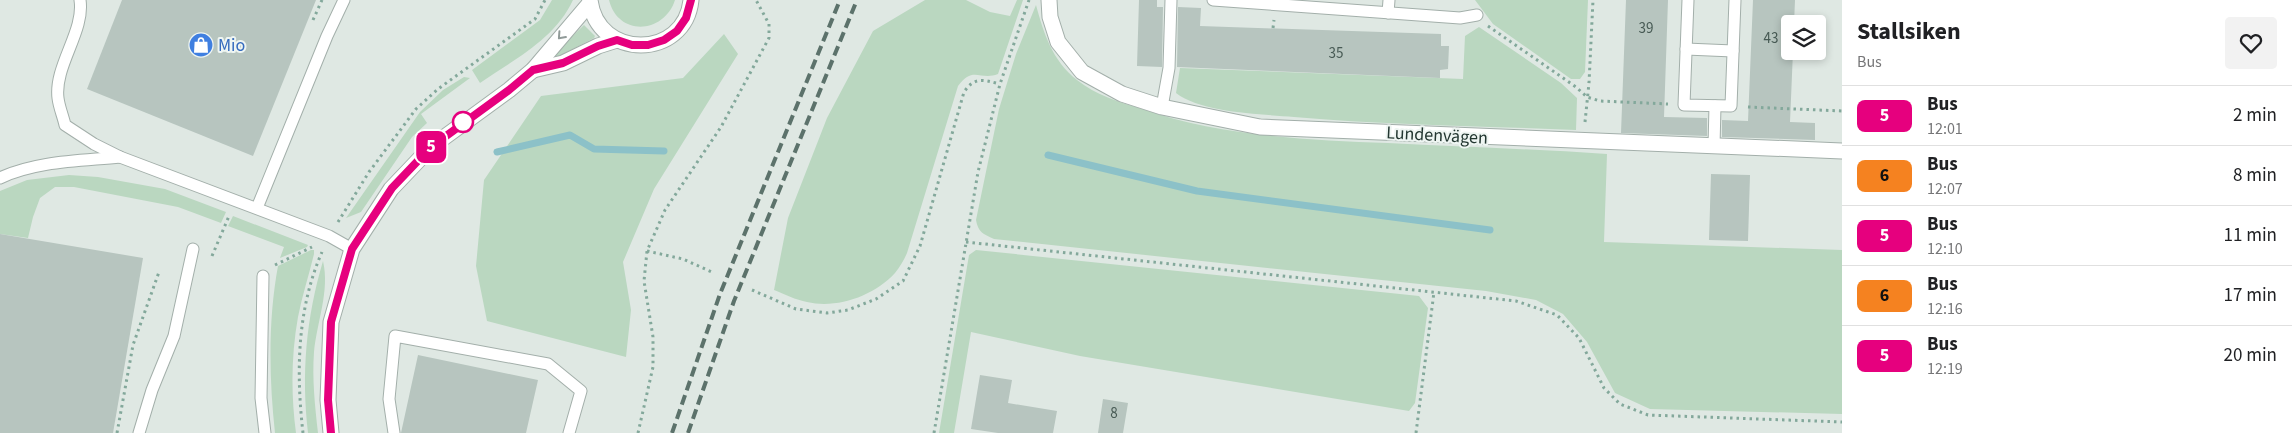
<!DOCTYPE html>
<meta charset="utf-8">
<style>
:root{--surface:#fff;--page:#f2f2f2;--text:#202124;--muted:#757577;--line:#e0e0e0}
body{margin:0;font-family:"Source Sans 3",sans-serif;background:var(--page);color:var(--text);height:100vh;display:flex;flex-direction:column;font-size:19px;white-space:nowrap}
*{box-sizing:border-box;margin:0}
p{font-size:16px;color:var(--muted)}
.icon{flex:none;width:28px;height:28px;fill:none;stroke:currentColor;stroke-width:2;stroke-linecap:round;stroke-linejoin:round}
.map{position:relative;flex:1;overflow:hidden}
.sheet{display:flex;flex-direction:column;background:var(--surface);width:450px}
.sheet>*{flex:none}
.badge{padding:0 10px;border-radius:8px;font-size:18px;line-height:32px}
.tools{position:absolute;left:1781px;top:15px;display:grid;gap:10px}
.tools a{display:grid;place-items:center;width:45px;height:45px;border-radius:5px;background:var(--surface);box-shadow:0 2px 8px #0003;font-size:25px}
.map>.badge{position:absolute;translate:-50% -50%;box-shadow:0 0 0 2px #fff}
.round{display:grid;place-items:center;flex:none;width:52px;height:52px;border-radius:5px;background:var(--page)}
.headline{display:flex;align-items:center;justify-content:space-between;height:85px;padding:0 15px}
h1{font-size:24px;font-weight:700;line-height:38px}
ul{padding:0;list-style:none}
li{display:flex;align-items:center;gap:15px;height:60px;padding:0 15px;border-top:1px solid var(--line)}
li div{flex:1}
li b{display:block;font-size:19px}
li em{font-style:normal}
li .badge{min-width:55px;font-weight:700;text-align:center}
main{display:flex;flex:1;min-height:0}
.map>svg:first-child{display:block}
.green{fill:#bad7c0}
.lines{fill:none;stroke-linecap:round;stroke-linejoin:round}
.stream{stroke:#8cc1c8;stroke-width:7}
.building{fill:#b7c5bf}
.service-casing{stroke:#a3afaa;stroke-width:13}
.minor-casing{stroke:#a3afaa;stroke-width:17}
.path{stroke:#83a89b;stroke-width:3;stroke-dasharray:2.5 4;stroke-linecap:butt}
.service{stroke:#fff;stroke-width:11}
.minor{stroke:#fff;stroke-width:15}
.rail{stroke:#5c726b;stroke-width:4;stroke-dasharray:10 5;stroke-linecap:butt}
.oneway{stroke:#909a98}
.line-casing{stroke:#fff;stroke-width:11}
.line{stroke:#e6007e;stroke-width:8}
.stop-dot{fill:#fff;stroke:#e6007e;stroke-width:2.5}
.labels{text-anchor:middle;stroke-width:4;stroke-linejoin:round;paint-order:stroke}
.number-label{font-size:15px;fill:#475a54}
.shop-label{font-size:18px;fill:#366cbe;stroke:#eef5f2;text-anchor:start}
.street-label{font-size:18px;fill:#223630;stroke:#eef5f2}
</style>
<main>
<div class="map">
<svg width="1842" height="433" viewBox="0 0 1842 433">
<rect width="100%" height="100%" fill="#dfe8e3"/>
<g class="green">
<path d="M552,0H573C555,39 515,59 480,83L472,70L540,20Z"/>
<path d="M609,0H675C664,34 618,37 609,0Z"/>
<path d="M925,0H966L990,12L1010,16L1017,0H1023L998,74C980,81 973,65 958,86L907,253C904,260 900,267 895,273C874,296 837,309 807,302C796,300 784,294 774,290L788,218L827,118L873,31Z"/>
<path d="M1475,0H1588L1585,72L1580,79H1571L1493,24Z"/>
<path d="M1036,5C1044,34 1052,60 1077,80C1096,95 1119,102 1142,109C1220,136 1306,140 1388,143C1461,147 1534,149 1607,154L1604,242L1842,250V414L1650,409L1615,393L1587,342L1563,314L1536,300L1486,291L994,239C983,234 978,232 976,220L999,109L1016,54Z"/>
<path d="M584,25L595,36L594,38L558,57L555,56V53Z"/>
<path d="M1479,27L1561,83L1577,98L1576,130C1482,126 1387,125 1294,117C1260,114 1202,113 1176,93L1180,68L1463,79L1465,36Z"/>
<path d="M724,34L738,54L654,189L623,262L631,310L626,357L487,321L476,266L484,180L541,96L683,78Z"/>
<path d="M464,77L470,78L421,114L427,123L412,137L361,212L346,218L420,112L443,90Z"/>
<path d="M69,175L98,177L165,189L226,212L221,223L178,207L74,187H55L40,198L33,217L28,238L0,234V191L27,180Z"/>
<path d="M233,216L308,245L307,247L280,258L284,247L228,226Z"/>
<path d="M311,250H314V254C309,275 302,296 298,317C291,356 291,395 296,433H275C269,378 268,320 278,266Z"/>
<path d="M976,250L1419,296L1428,308L1415,403L1409,411L1080,356L971,332L954,433H939L969,255Z"/>
<path d="M323,261C330,291 317,321 314,352C312,379 315,406 318,433H308C301,374 306,318 323,261Z"/>
</g>
<g class="lines">
<g class="stream">
<path d="M497,152L570,135L594,149L664,151"/>
<path d="M1048,155L1197,191L1490,230"/>
</g>
</g>
<g class="building">
<path d="M122,0H316L253,156L87,89Z"/>
<path d="M1139,0H1157V7H1163L1162,67L1137,66Z"/>
<path d="M1626,0H1668L1664,117L1707,118V136L1621,133Z"/>
<path d="M1753,0H1795L1794,24H1790V51H1793L1790,122L1815,123V140L1722,137V120L1748,121Z"/>
<path d="M1178,7L1201,8L1200,26L1441,34V46H1449L1448,69L1440,70V78L1177,67Z"/>
<path d="M1711,174L1750,175L1748,241L1709,240Z"/>
<path d="M0,234L143,258L113,433H0Z"/>
<path d="M418,355L538,380L526,433H401Z"/>
<path d="M980,375L1012,380L1008,403L1057,411L1053,433H998L971,429Z"/>
<path d="M1103,399L1128,403L1123,433H1098Z"/>
</g>
<g class="lines">
<defs>
<g id="service">
<path d="M80,0C85,31 54,66 58,98C59,107 63,116 65,125L94,144L120,157L329,236L352,249"/>
<path d="M1213,0L1460,18L1477,15"/>
<path d="M1688,0L1684,105L1731,106L1735,0"/>
<path d="M1388,13L1389,0"/>
<path d="M1686,49L1733,51"/>
<path d="M1162,107L1169,68L1171,0"/>
<path d="M1714,146L1715,106"/>
<path d="M0,178C36,161 80,161 120,157"/>
<path d="M257,208L327,36L344,0"/>
<path d="M263,276L261,398L265,433"/>
<path d="M139,433L152,390L174,336L193,249"/>
<path d="M394,433L389,399L395,336L548,364L581,391L569,433"/>
</g>
<g id="minor">
<path d="M590,0C597,60 685,60 691,0"/>
<path d="M1049,0L1050,17L1058,42L1082,72L1122,94L1162,107L1260,127L1842,151"/>
<path d="M533,70L563,63L598,46L617,40"/>
<path d="M331,433L328,400L331,322L352,249L391,189L431,147L509,90L533,70L590,3"/>
</g>
</defs>
<use href="#service" class="service-casing"/>
<use href="#minor" class="minor-casing"/>
<g class="path">
<path d="M313,20L322,0"/>
<path d="M1488,26L1576,87L1587,97L1600,101L1668,104"/>
<path d="M1273,28L1274,20"/>
<path d="M1748,107L1842,111"/>
<path d="M1585,122L1589,83L1593,0"/>
<path d="M338,222L369,172L416,109L438,89L535,19L545,0"/>
<path d="M966,242L1516,301L1557,315L1579,338L1604,388L1620,404L1648,415L1842,422"/>
<path d="M647,251L683,259L714,273"/>
<path d="M212,256L229,216"/>
<path d="M275,265L312,247"/>
<path d="M752,290L796,309L827,313L848,310L876,299L903,281L920,246L964,92C975,76 983,80 1000,84"/>
<path d="M117,433L133,345L159,272"/>
<path d="M303,433C296,372 297,309 322,252"/>
<path d="M638,433L653,367V337L644,281L647,251L665,210L721,127L769,38V24L756,0"/>
<path d="M934,433L978,172L1000,84L1029,0"/>
<path d="M1416,433L1434,292"/>
</g>
<use href="#service" class="service"/>
<use href="#minor" class="minor"/>
<g class="rail">
<path d="M672,433L720,294L840,0"/>
<path d="M688,433L734,301L857,0"/>
</g>
</g>
<defs><path id="oneway-chevron" d="M-2-3.5L2.5 0L-2 3.5" fill="none" stroke-width="1.6" stroke-linecap="round" stroke-linejoin="round" transform="scale(1.25)"/></defs>
<use class="oneway" href="#oneway-chevron" transform="translate(561 36) rotate(132)"/>
<g class="lines">
<defs>
<path id="line" d="M331,433L328,400L331,322L352,249L392,188L431,147L509,90L533,70L563,63L598,46L617,40L632,45H648L664,40L677,31L686,18L691,0"/>
</defs>
<use href="#line" class="line-casing"/>
<use href="#line" class="line"/>
</g>
<defs>
<symbol id="shop-disc" viewBox="-11 -11 22 22"><circle r="9.5" fill="#3f7fe0" stroke="#eef5f2"/><path d="M-5-2.5h2.3a2.7 3.5 0 0 1 5.4 0H5L5.5 6h-11ZM-1.5-2.5h3a1.5 2.3 0 0 0-3 0Z" fill="#fff"/></symbol>
</defs>
<g fill-rule="evenodd">
<use href="#shop-disc" x="187" y="31" width="28" height="28"/>
</g>
<circle class="stop-dot" cx="463" cy="122" r="10"/>
<g class="labels">
<g class="number-label">
<text x="1646" y="33">39</text>
<text x="1771" y="43">43</text>
<text x="1336" y="58">35</text>
<text x="1114" y="418">8</text>
</g>
<g class="shop-label">
<text x="218" y="51">Mio</text>
</g>
<g class="street-label">
<text transform="translate(1437 135) rotate(3)" y="6">Lundenvägen</text>
</g>
</g>
</svg>
<div class="tools">
<a><svg class="icon" aria-label="layers" viewBox="0 0 24 24"><path d="M12 4l9 5-9 5-9-5zM3 14l9 5 9-5"/></svg></a>
</div>
<b class="badge" style="left:431px;top:147px;background:#e6007e;color:#fff">5</b>
</div>
<section class="sheet">
<div class="headline"><div><h1>Stallsiken</h1><p>Bus</p></div><a class="round"><svg class="icon" aria-label="heart" viewBox="0 0 24 24"><path d="M12 20l-8-8c-3-5 5-10 8-4 3-6 11-1 8 4z"/></svg></a></div>
<ul>
<li><span class="badge" style="background:#e6007e;color:#fff">5</span><div><b>Bus</b><p>12:01</p></div><em>2 min</em></li>
<li><span class="badge" style="background:#f58220;color:#111">6</span><div><b>Bus</b><p>12:07</p></div><em>8 min</em></li>
<li><span class="badge" style="background:#e6007e;color:#fff">5</span><div><b>Bus</b><p>12:10</p></div><em>11 min</em></li>
<li><span class="badge" style="background:#f58220;color:#111">6</span><div><b>Bus</b><p>12:16</p></div><em>17 min</em></li>
<li><span class="badge" style="background:#e6007e;color:#fff">5</span><div><b>Bus</b><p>12:19</p></div><em>20 min</em></li>
</ul>
</section>
</main>
